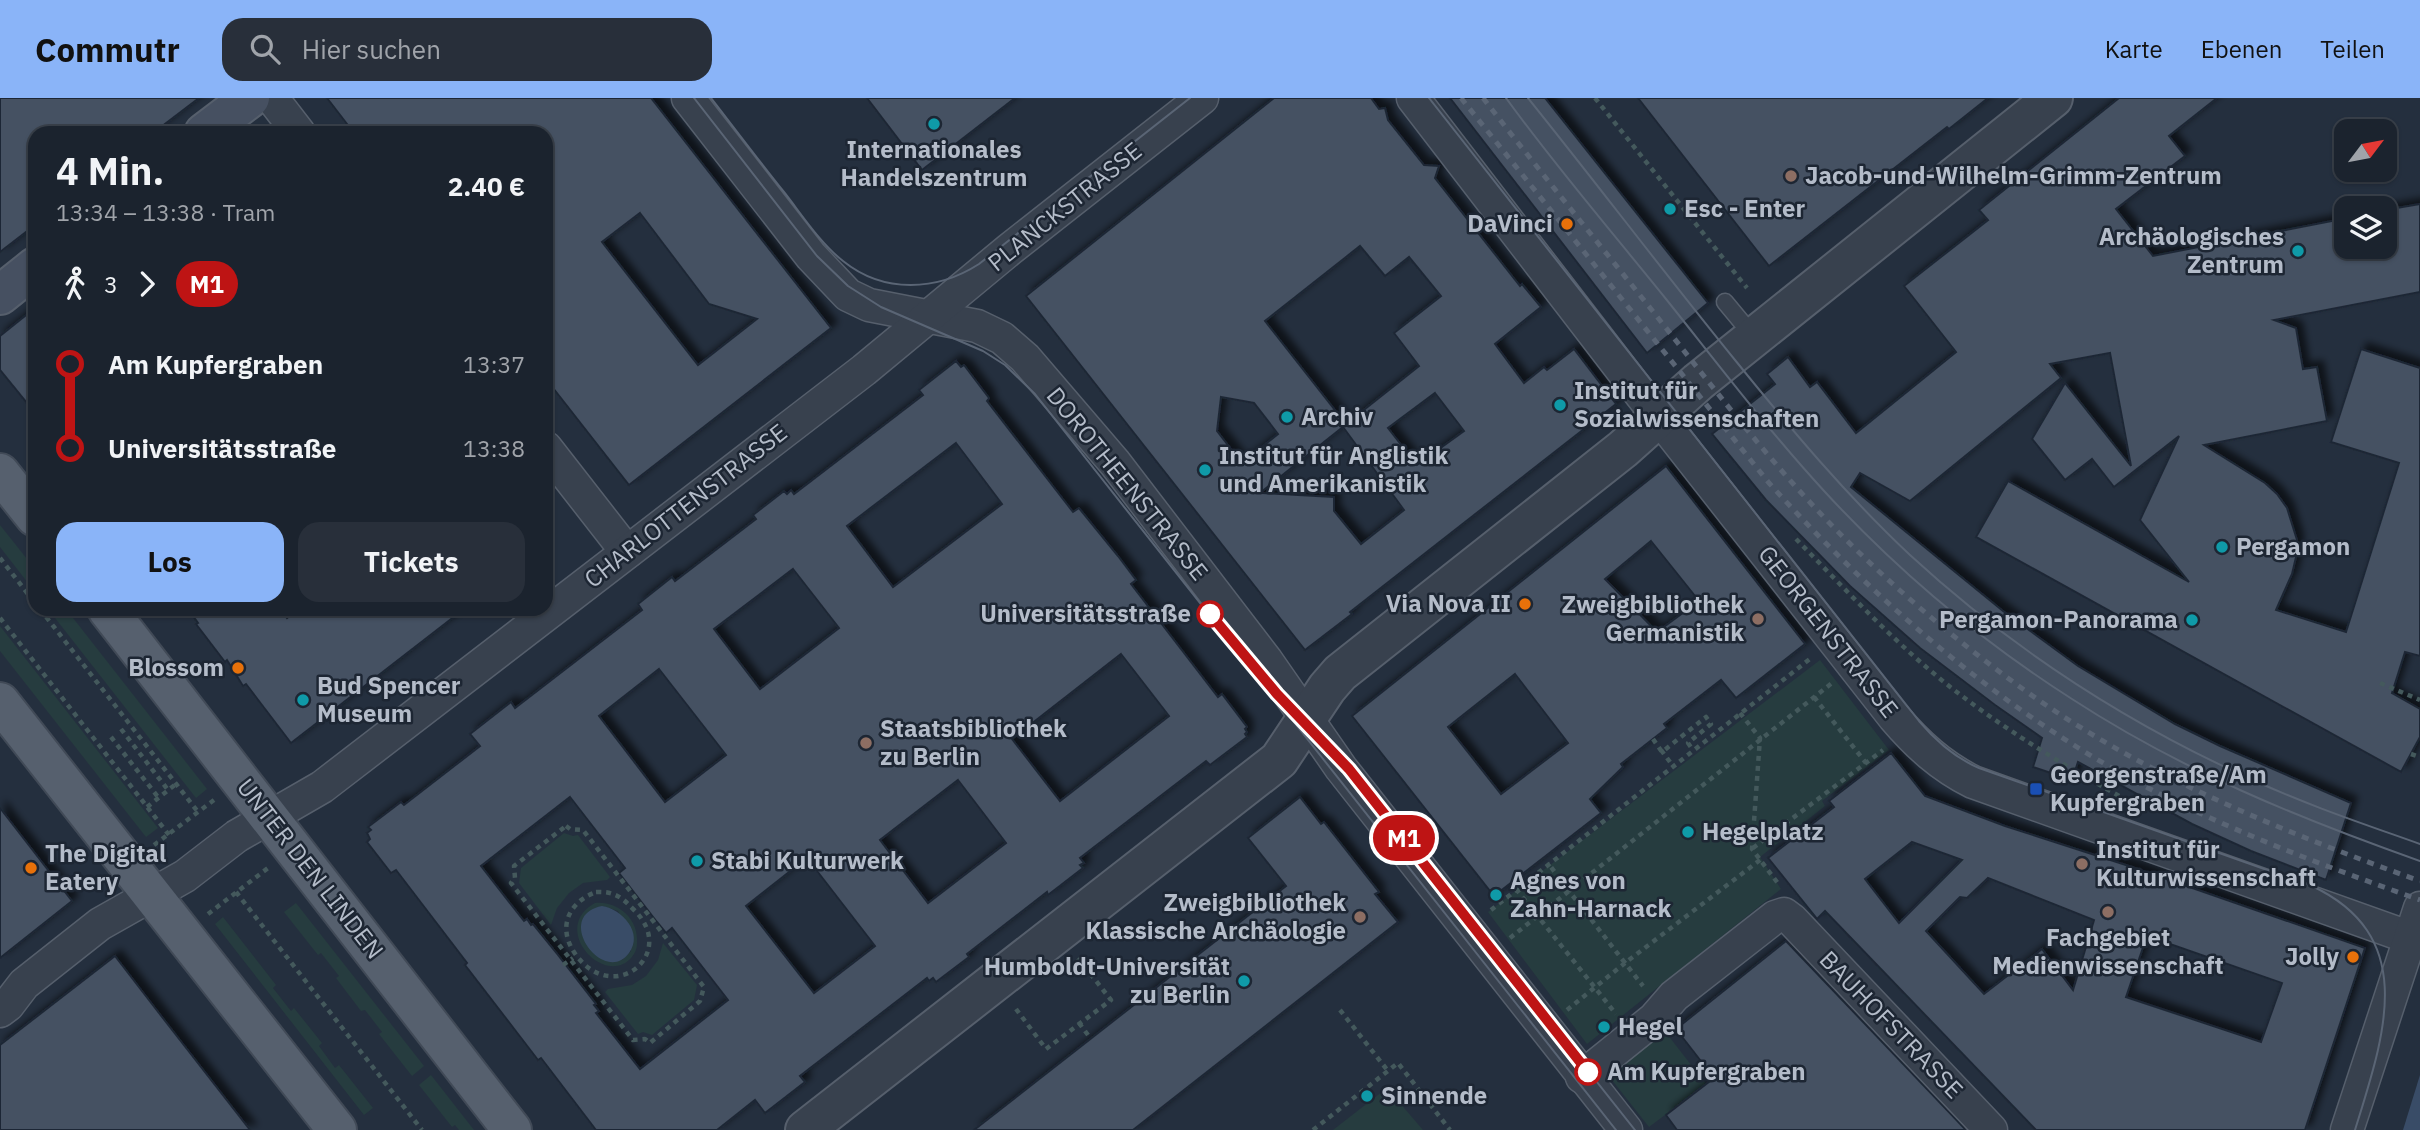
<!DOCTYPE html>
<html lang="de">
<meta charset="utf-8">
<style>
:root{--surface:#1b232e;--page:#282f3a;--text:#f1f3f6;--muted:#a0a4aa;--line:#39404a;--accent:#8ab4f8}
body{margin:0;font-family:"IBM Plex Sans",sans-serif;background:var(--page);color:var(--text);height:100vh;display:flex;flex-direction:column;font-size:26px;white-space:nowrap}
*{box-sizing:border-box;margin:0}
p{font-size:23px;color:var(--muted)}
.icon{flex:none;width:38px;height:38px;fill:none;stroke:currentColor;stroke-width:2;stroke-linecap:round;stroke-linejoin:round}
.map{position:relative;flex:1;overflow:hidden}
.details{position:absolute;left:28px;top:28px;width:525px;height:490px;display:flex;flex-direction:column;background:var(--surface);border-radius:21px;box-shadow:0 2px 5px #0004,0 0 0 2px var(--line)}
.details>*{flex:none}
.badge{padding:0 14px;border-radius:23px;font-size:24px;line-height:46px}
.needle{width:46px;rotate:58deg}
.tools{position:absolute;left:2334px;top:21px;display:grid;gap:14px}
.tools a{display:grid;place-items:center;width:63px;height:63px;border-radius:14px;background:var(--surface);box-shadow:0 2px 5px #0004,0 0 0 2px var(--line);font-size:35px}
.map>.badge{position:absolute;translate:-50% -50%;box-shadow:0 0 0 4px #fff}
.legs{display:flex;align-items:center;gap:10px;height:77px;padding:0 28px;font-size:23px}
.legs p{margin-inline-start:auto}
.head{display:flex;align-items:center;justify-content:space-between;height:119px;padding:0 28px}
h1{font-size:38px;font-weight:700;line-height:52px}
.action{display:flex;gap:14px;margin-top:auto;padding:14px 28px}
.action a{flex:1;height:80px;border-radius:21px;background:var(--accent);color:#111;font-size:28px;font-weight:700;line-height:80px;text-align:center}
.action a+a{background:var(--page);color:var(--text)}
ul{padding:0 28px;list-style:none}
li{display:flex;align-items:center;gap:24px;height:84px;font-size:26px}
li i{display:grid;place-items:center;width:10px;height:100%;margin:0 9px;background:currentColor}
li i::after{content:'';width:18px;height:18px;margin:-9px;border:5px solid;border-radius:50%;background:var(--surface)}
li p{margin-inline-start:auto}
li:first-child i{background:linear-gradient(#0000 50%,currentColor 0)}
li:last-child i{background:linear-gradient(currentColor 50%,#0000 0)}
header{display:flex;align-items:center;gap:42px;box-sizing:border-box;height:98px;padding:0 35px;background:var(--accent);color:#111}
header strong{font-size:33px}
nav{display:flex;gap:38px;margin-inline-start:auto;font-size:24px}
.search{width:490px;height:63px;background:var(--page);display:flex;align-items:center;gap:18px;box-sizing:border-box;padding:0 24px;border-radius:21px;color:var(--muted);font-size:26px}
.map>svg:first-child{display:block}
.green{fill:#263c3f;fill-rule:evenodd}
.water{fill:#394c67}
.building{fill:#455162;stroke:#1f2835;stroke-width:2;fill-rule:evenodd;filter:url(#shadow)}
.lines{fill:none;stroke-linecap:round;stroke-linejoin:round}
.service-casing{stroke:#565f6c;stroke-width:19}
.minor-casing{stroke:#565f6c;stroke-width:35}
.tertiary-casing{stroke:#565f6c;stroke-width:42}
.secondary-casing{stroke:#565f6c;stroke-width:42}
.primary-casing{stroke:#414a57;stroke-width:42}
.path{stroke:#44595c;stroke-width:4.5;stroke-dasharray:5 5;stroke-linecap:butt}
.service{stroke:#38414e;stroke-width:16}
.minor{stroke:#38414e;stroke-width:32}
.tertiary{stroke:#38414e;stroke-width:38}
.secondary{stroke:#465061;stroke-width:38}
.primary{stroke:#56606e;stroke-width:38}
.tram{stroke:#5a6575;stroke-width:2}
.rail{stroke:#5a6575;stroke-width:5;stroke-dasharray:7 7;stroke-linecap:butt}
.line-1-casing{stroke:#fff;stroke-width:16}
.line-1{stroke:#be1414;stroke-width:10}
.culture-dot{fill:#0f9aa8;stroke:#1d2633;stroke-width:2.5}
.education-dot{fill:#8d6e63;stroke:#1d2633;stroke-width:2.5}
.food-dot{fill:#e8710a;stroke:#1d2633;stroke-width:2.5}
.stop-1-dot{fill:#fff;stroke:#be1414;stroke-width:3.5}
.transit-dot{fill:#1a4fb4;stroke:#1d2633;stroke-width:2.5}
.labels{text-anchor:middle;stroke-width:5;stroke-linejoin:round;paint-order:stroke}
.poi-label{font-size:24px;font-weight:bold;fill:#b4bcc9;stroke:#1d2633;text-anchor:start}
.street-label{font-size:24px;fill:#b4bcc9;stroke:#1d2633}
.stop-label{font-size:24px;font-weight:bold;fill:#b4bcc9;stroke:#1d2633;text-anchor:end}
</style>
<header>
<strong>Commutr</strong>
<div class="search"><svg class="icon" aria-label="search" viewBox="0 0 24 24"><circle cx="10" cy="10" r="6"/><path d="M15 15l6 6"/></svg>Hier suchen</div>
<nav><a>Karte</a><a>Ebenen</a><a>Teilen</a></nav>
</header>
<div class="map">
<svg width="2420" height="1032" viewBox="0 0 2420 1032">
<defs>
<filter id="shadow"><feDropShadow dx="6" dy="-6" stdDeviation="3.5" flood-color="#0009"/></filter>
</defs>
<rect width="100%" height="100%" fill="#242f3e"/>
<g class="green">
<path d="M0,427L35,471V494L0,449Z"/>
<path d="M48,511H66L207,691L196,700Z"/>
<path d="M0,528L158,730L146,739L0,553Z"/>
<path d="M1820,562L1889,652L1822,703L1825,708L1760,759L1781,791L1587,946L1488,814Z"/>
<path d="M564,735L573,738L578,737L610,779L607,782L583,785L569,795L557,810L551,827L519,785L521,770Z"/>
<path d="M296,805L424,968L412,978L379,936L382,934L365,912L361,913L336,880L339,878L321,855L318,857L284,814Z"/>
<path d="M595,805C618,803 639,821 637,845C637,851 635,855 631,860C604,890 549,830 595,805ZM602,808L618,813L631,853L622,862Z"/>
<path d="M223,819L276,887L273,890L291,913L294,910L322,945L319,948L335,970L339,967L373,1010L364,1017L215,826Z"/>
<path d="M663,845L697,887L694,902L652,937L643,934L638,936L605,894L608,891L632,887L646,878L658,862Z"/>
<path d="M1660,927L1706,986L1649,1029L1604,972Z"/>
<path d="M431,977L474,1032H459L455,1027L452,1029L419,987Z"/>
<path d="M1387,990L1423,1032H1333Z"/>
</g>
<g class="water">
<path d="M602,808C622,811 644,835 629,855C604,889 552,818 602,808Z"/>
<path d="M2420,977V1032H2403Z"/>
</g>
<g class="building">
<path d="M0,0H199L153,35H35V127L0,154Z"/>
<path d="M327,0H651L831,230L629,387L546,281V35H354ZM640,115L709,206L757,221L698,267L602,144Z"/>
<path d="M867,0H1015L922,72Z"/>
<path d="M1274,0H1371L1379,11L1385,10L1388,22L1424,67L1439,68L1435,80L1520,188L1522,186L1541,209L1495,246L1524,285L1544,269L1547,272L1574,251L1616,306L1350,514L1352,516L1305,552L1026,198ZM1360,148L1385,178L1409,159L1441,198L1394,235L1419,268L1346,326L1265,223ZM1435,295L1464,333L1417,367L1388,330ZM1221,299L1254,305L1278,336L1242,365L1217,333ZM1343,329L1404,412L1361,446L1334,413V399L1260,395Z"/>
<path d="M1450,0H1545L1708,205L1647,255Z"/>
<path d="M1638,0H1988L1949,31L1947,29L1769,168Z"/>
<path d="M2119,0H2217L2169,38L2185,58L2116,111L2153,158L2347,120V149H2385V112L2420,106V194L2274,222L2296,230L2303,271L2317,269L2327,323L2204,347L2265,385L2277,396L2287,410L2297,442L2296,459L2292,476L2276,512L2346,534L2399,365L2331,344L2361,251L2420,270V558L2405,554L2392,595L2420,611V639L2401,674L1976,439L2008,383L2189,484L2140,422L2179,338L2114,389L2092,361L2065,382L2032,341L2065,285L2131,368L2110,255L2050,266L2061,280L1910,403L1860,375L1851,389L2003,513L2078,568L2175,626L2220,648L2351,705L2326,782L2251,753L2192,726L2078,664L2072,682L2033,669L2042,640L1995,607L1920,550L1850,488L1766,402L1712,336L1775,286L1767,276L1788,259L1810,289L1817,284L1856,335L1956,254L1904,188L1988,122L1979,112Z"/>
<path d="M35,210V315L0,272V238Z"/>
<path d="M956,263L961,269L964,267L989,300L987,303L1073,414L1079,410L1118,458L1136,482L1131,486L1218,599L1222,596L1247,629L1245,631L1247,634L1245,636L1247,639L1210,667L1206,663L1080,760L1084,765L1080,767L1083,770L1048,797L1047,794L967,856L969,859L936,884L933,880L929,883L927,880L800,978L805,984L765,1015L755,1002L717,1032H596L541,960L538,962L465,867L467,865L396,772L391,775L367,744L370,741L367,735L371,732L368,729L401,704L404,707L480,648L470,636L511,604L515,610L642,512L638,506L672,479L675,483L756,421L753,417L784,393L787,396L791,392L794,396L923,297L919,292ZM956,345L1002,406L893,489L847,428ZM793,471L839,530L760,591L714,531ZM1121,556L1169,618L1060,703L1012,641ZM659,571L726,657L665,704L599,618ZM958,682L1006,745L928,805L880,742ZM570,699L625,770L619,775L657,824L666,835L672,830L728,902L640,971L596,915L599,913L594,907L596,906L558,857L533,826L531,827L527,821L524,823L481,768ZM807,760L875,848L814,895L746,808Z"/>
<path d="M1666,368L1805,546L1736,600L1721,582L1664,626L1667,630L1621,666L1623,669L1590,701L1601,715L1494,798L1352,618ZM1651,443L1699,503L1657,534L1605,481ZM1515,576L1568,645L1501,696L1448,629Z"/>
<path d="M188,511H280L287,520L298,511H464L291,645L246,586L243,588L227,562L225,564L196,526L198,525Z"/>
<path d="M1891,655L1925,698L2005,728L2132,769L2365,850L2305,1032H2036L1825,813L1817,821L1768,760L1834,709L1829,703ZM1912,744L1962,762L1899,825L1865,781ZM1988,780L2094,822L2073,892L2042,851L1984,896L1926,833L1960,799L1967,800ZM2147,838L2282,885L2261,944L2126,899Z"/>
<path d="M1300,699L1321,726L1324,724L1379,794L1375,796L1398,824L1133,1032H974L1286,788L1248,740Z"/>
<path d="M0,710L72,803L0,860Z"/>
<path d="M1786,843L1966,1032H1677L1666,1017L1714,980L1676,931Z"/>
<path d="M115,858L162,919L250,1032H0V947Z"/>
</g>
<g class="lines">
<defs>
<path id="service" d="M1725,204L1754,239"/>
<g id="minor">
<path d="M272,0L299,35"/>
<path d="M688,0L811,158L848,197L869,207L977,228L1002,240L1025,260L1115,365L1266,562L1341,670L1626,1032"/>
<path d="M1413,0L1632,285L1894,619C1918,647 1941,668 1973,684L2411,840"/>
<path d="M546,350L627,454"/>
<path d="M0,913L8,907L24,886L100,826L185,778L237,738L322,689L864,272L1010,151L1202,0"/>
<path d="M1582,979L1654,921L1674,898L1775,819L1784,816L1792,822L1991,1032"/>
<path d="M2347,1032L2420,810"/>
</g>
<path id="tertiary" d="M805,1032L1279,662L1327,590L1340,575L1623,351L1698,284L2053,0"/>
<g id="secondary">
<path d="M204,35L250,0"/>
<path d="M0,197L35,169"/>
</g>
<g id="primary">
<path d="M0,375L35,419"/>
<path d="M107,511L512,1032"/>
<path d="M0,604L337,1032"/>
</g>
</defs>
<use href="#service" class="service-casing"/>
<use href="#minor" class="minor-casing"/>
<use href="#tertiary" class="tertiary-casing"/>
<use href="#secondary" class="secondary-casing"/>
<use href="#primary" class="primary-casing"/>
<g class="path">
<path d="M1595,0L1747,190"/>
<path d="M1796,441C1849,495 1902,553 1962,598C2016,639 2075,674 2134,706"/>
<path d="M0,460L35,505"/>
<path d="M40,511L198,714"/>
<path d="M0,520L169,737"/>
<path d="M2380,585L2420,602"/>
<path d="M1814,599L1866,665"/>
<path d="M1740,615L1760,640L1752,751L1780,788"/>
<path d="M121,631L168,692"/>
<path d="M111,639L158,699"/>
<path d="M1653,641L1662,654L1706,619L1711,626L1688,645L1693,652"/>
<path d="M1661,652L1673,668"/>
<path d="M2411,656L2420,659"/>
<path d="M147,709L176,686"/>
<path d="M566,728L570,731L583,732L704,889L700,903L650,945L645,941L633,942L511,785L515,780L514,768Z"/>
<path d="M154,747L214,702"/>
<path d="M1753,750L1883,652"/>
<path d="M1760,762L1625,865L1569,793L1832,585"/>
<path d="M1516,791L1616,916"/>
<path d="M236,794L422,1032"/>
<path d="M596,794C613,793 622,799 633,811C680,855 614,909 576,857C557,831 567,805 596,794Z"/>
<path d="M1491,812L1811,560"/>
<path d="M208,816L268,770"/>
<path d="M1510,840L1569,793L1548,765"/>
<path d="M563,867L573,860"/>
<path d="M1016,911L1046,951L1111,902L1078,860"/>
<path d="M1340,912L1388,973"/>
<path d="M1567,912L1625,865L1643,888"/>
<path d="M1079,925L1091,941"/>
<path d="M1313,1032L1398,965L1450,1032"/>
</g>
<use href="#service" class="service"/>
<use href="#minor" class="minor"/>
<use href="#tertiary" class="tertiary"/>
<use href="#secondary" class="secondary"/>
<use href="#primary" class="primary"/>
<g class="tram">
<path d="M694,0L817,158L848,188L881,209L983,253L1005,267L1035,296L1616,1032"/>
<path d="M711,0C735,31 759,63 784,94C802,117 820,145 843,163C884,196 937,193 979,166L1190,0"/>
<path d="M1429,0L1919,623C1936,643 1955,660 1979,670L2312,788C2420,839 2384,938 2355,1032"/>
<path d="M1506,0C1556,69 1612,134 1666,201C1718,266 1768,332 1825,394C1898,473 1981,543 2072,601C2181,672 2298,720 2420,763"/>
<path d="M1528,0C1598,87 1665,176 1735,262C1790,330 1846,397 1910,457C2011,550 2128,626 2253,682C2307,707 2364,726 2420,746"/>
<path d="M1298,617L1349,671L1635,1032"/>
</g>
<g class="rail">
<path d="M1461,0L1769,385C1879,507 2008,618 2156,694C2241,737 2330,770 2420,802"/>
<path d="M1483,0C1538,71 1595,141 1651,211C1701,274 1751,340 1806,400C1869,469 1941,531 2016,586C2139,676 2278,732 2420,783"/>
</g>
</g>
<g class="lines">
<defs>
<path id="line-1" d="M1210,516L1277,596L1349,671L1588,974"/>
</defs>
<use href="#line-1" class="line-1-casing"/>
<use href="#line-1" class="line-1"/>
</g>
<g class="culture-dot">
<circle cx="934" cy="26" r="7"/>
<circle cx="1670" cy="111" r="7"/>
<circle cx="2298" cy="153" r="7"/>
<circle cx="1560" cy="307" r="7"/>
<circle cx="1287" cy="319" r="7"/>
<circle cx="1205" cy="372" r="7"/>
<circle cx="2222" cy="449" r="7"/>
<circle cx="2192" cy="522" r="7"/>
<circle cx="303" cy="602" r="7"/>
<circle cx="1688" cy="734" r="7"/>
<circle cx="697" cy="763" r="7"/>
<circle cx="1496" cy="797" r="7"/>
<circle cx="1244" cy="883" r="7"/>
<circle cx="1604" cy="929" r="7"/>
<circle cx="1367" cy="998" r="7"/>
</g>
<g class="education-dot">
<circle cx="1791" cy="78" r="7"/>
<circle cx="1758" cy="521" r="7"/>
<circle cx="866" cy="645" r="7"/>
<circle cx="2082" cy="766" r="7"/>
<circle cx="2108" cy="814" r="7"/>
<circle cx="1360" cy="819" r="7"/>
</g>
<g class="food-dot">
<circle cx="1567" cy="126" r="7"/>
<circle cx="1525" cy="506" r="7"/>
<circle cx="238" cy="570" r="7"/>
<circle cx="31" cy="770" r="7"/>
<circle cx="2353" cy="859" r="7"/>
</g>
<g class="stop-1-dot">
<circle cx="1210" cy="516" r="12"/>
<circle cx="1588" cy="974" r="12"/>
</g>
<rect class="transit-dot" x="2029" y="684" width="14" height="14" rx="3.5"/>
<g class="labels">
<g class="poi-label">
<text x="934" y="60" text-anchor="middle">Internationales<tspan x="934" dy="28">Handelszentrum</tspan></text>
<text x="1805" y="86">Jacob-und-Wilhelm-Grimm-Zentrum</text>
<text x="1684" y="119">Esc - Enter</text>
<text x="1553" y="134" text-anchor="end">DaVinci</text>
<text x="2284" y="147" text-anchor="end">Archäologisches<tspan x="2284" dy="28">Zentrum</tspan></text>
<text x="1574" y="301">Institut für<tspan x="1574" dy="28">Sozialwissenschaften</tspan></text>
<text x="1301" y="327">Archiv</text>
<text x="1219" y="366">Institut für Anglistik<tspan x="1219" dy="28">und Amerikanistik</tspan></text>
<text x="2236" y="457">Pergamon</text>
<text x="1511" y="514" text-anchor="end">Via Nova II</text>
<text x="1744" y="515" text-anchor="end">Zweigbibliothek<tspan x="1744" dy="28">Germanistik</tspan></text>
<text x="2178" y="530" text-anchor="end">Pergamon-Panorama</text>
<text x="224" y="578" text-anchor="end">Blossom</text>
<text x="317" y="596">Bud Spencer<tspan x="317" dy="28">Museum</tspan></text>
<text x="880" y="639">Staatsbibliothek<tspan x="880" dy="28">zu Berlin</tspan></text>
<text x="2050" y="685">Georgenstraße/Am<tspan x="2050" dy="28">Kupfergraben</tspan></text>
<text x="1702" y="742">Hegelplatz</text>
<text x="2096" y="760">Institut für<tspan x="2096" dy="28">Kulturwissenschaft</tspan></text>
<text x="45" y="764">The Digital<tspan x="45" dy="28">Eatery</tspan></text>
<text x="711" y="771">Stabi Kulturwerk</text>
<text x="1510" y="791">Agnes von<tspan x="1510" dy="28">Zahn-Harnack</tspan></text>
<text x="1346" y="813" text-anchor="end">Zweigbibliothek<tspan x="1346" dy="28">Klassische Archäologie</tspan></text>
<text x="2108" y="848" text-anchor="middle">Fachgebiet<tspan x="2108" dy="28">Medienwissenschaft</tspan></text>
<text x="2339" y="867" text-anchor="end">Jolly</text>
<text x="1230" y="877" text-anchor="end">Humboldt-Universität<tspan x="1230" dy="28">zu Berlin</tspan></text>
<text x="1618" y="937">Hegel</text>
<text x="1381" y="1006">Sinnende</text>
</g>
<g class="street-label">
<text transform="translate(1065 109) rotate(-39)" y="8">PLANCKSTRASSE</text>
<text transform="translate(1127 386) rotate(51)" y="8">DOROTHEENSTRASSE</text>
<text transform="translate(686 408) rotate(-38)" y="8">CHARLOTTENSTRASSE</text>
<text transform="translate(1828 534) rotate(52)" y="8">GEORGENSTRASSE</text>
<text transform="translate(310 771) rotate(52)" y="8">UNTER DEN LINDEN</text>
<text transform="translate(1891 927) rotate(46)" y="8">BAUHOFSTRASSE</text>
</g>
<g class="stop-label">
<text x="1191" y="524">Universitätsstraße</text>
<text x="1607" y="982" text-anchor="start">Am Kupfergraben</text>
</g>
</g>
</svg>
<div class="tools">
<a><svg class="needle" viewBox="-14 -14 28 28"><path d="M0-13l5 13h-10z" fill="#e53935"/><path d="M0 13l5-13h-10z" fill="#a0a4aa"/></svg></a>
<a><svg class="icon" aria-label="layers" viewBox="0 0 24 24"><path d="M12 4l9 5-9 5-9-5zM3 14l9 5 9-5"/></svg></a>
</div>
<b class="badge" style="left:1404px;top:740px;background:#be1414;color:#fff">M1</b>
<section class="details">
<div class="head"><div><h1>4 Min.</h1><p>13:34 – 13:38 · Tram</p></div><b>2.40 €</b></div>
<div class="legs"><svg class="icon" aria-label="walk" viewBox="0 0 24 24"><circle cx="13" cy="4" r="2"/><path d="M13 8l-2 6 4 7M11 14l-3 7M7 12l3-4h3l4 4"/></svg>3<svg class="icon" aria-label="forward" viewBox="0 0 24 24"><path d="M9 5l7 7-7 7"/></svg><b class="badge" style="background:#be1414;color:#fff">M1</b></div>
<ul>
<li><i style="color:#be1414"></i><b>Am Kupfergraben</b><p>13:37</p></li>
<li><i style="color:#be1414"></i><b>Universitätsstraße</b><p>13:38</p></li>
</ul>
<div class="action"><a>Los</a><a>Tickets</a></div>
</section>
</div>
